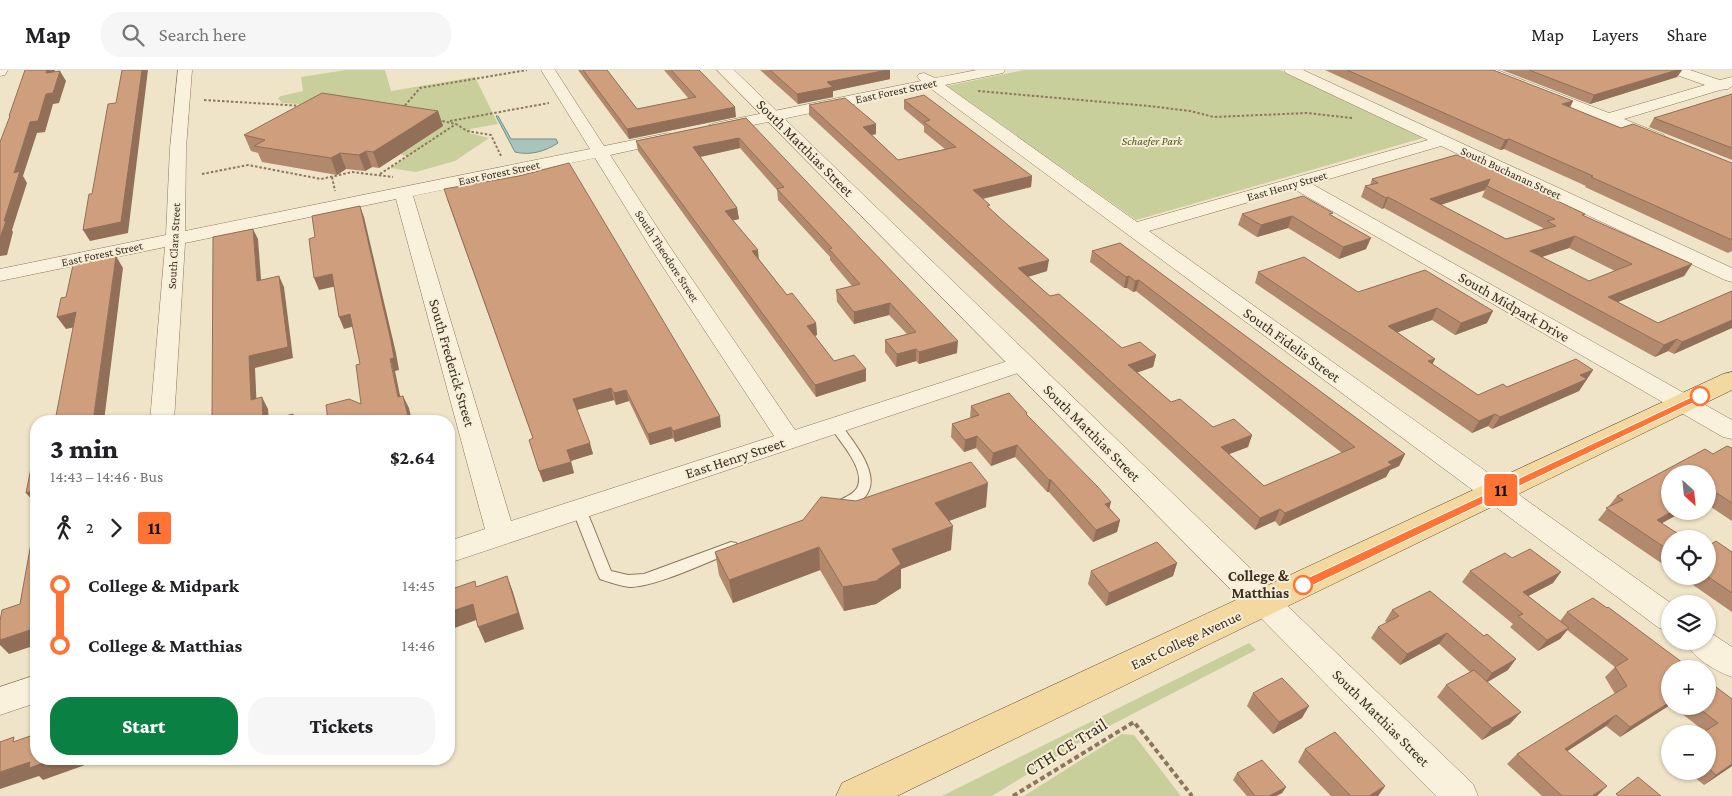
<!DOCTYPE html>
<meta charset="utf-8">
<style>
:root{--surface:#fff;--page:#f6f6f6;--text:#202124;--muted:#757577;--line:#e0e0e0;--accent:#0b8043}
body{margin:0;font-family:"Crimson Pro",serif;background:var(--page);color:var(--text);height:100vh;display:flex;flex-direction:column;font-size:19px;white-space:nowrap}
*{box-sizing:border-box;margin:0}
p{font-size:16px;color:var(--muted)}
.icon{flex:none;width:28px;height:28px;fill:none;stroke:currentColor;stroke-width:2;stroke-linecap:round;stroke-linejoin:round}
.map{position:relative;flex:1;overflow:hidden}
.sheet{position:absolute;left:30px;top:345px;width:425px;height:350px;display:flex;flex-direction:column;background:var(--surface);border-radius:20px;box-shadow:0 1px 4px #0004}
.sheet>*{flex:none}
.badge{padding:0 10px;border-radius:4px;font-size:18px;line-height:32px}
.needle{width:32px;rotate:153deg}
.fabs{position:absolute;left:1661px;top:395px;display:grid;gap:10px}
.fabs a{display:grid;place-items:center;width:55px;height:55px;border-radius:50%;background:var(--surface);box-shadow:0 1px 4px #0004;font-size:25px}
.map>.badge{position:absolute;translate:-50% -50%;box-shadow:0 0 0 2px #fff}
.legs{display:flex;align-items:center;gap:8px;height:55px;padding:0 20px;font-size:16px}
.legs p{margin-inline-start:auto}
.overview{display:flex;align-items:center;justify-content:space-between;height:85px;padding:0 20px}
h1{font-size:28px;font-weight:800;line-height:38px}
.primary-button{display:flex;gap:10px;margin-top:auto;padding:10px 20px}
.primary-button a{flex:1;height:58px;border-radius:20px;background:var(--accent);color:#fff;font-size:20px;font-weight:800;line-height:58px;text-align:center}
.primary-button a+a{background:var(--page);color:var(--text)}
ul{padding:0 20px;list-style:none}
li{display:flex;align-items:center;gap:18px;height:60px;font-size:19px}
li i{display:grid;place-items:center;width:8px;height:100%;margin:0 6px;background:currentColor}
li i::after{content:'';width:12px;height:12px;margin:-6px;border:4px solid;border-radius:50%;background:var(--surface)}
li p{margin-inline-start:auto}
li:first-child i{background:linear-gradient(#0000 50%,currentColor 0)}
li:last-child i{background:linear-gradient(currentColor 50%,#0000 0)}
header{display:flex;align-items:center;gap:30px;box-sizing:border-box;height:70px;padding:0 25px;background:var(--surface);border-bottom:1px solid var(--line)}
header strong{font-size:24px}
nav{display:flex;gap:28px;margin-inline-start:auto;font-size:18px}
.search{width:350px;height:45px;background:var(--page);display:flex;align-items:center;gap:12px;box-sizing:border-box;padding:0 18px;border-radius:20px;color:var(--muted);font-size:19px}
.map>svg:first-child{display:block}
.green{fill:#c9cf9b}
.water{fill:#a9c4bc;stroke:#6f938a}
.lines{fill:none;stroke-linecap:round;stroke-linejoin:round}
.service-casing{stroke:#8d765c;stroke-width:2}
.minor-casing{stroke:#8d765c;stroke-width:1}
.tertiary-casing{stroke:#8d765c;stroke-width:1}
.primary-casing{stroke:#5b4430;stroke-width:1}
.path-far1{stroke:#8d765c;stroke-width:2;stroke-dasharray:2.5 2;stroke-linecap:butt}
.path{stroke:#8d765c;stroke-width:4;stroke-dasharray:5 3;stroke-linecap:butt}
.service{fill:#faf1dc;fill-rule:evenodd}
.minor{fill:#faf1dc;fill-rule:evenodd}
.tertiary{fill:#faf1dc;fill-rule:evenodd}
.primary{fill:#f3d9a0;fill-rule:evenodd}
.wall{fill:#b2896c;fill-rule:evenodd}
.shaded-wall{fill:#916f58}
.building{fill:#cf9f7d;stroke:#916f58;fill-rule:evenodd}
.line-1{fill:#ff7334;stroke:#fff}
.stop-1-dot{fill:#fff;stroke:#ff7334;stroke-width:2.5}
.labels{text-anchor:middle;stroke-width:4;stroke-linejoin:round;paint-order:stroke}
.far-street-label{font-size:12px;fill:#3d2e20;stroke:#f7eed8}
.far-park-label{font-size:12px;font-style:italic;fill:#4d5a26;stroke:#f7eed8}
.street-label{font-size:15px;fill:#3d2e20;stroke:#f7eed8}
.stop-label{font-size:15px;font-weight:bold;fill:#3d2e20;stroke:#f7eed8;text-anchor:end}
.near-street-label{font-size:18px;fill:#3d2e20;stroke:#f7eed8}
</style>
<header>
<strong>Map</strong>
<div class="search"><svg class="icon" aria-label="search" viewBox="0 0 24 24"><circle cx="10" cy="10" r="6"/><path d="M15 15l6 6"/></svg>Search here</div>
<nav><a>Map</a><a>Layers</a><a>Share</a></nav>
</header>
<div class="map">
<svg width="1732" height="726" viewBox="0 0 1732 726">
<rect width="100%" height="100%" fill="#f0e4c8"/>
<g class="green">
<path d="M346,0H385L391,21L475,7L498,54L470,59L471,61L469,63L489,68L455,91L416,102L390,98L407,87L400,84L442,56L330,36L282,33L278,28L281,26L303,21L301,7Z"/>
<path d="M1024,0H1280L1423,68L1136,150L947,16Z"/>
<path d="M1249,573L1256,580L1090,666L992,726H942Z"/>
<path d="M1122,664L1134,665L1181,726H1024Z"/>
</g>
<path class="water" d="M496,46H498L511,69H556L558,73C546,81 530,86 515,82Z"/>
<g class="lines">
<defs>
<g id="service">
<path d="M835,351L839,352C862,383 897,424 839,442L834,440L832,437C837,428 851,428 857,418C867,399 838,370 829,355Z"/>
<path d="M579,434L584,435L586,439L611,501L628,505L644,504L731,472L736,473L738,477L736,481C709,491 656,517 630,517C620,516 609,512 600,509L598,505L572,439L574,435Z"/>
</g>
<g id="minor">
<path d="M0,0H8L5,5L0,6Z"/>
<path d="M178,0H192L186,78L185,161L590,79L541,0H555L604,76L668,63L674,65L676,68L674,71L610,85L670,177L795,360L1014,289L1022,287L1030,289L1033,294L1030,299L449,493V471L485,459L396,129L185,173L174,351H150L165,177L0,211V199L166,165L170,78ZM595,88L650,177L774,366L511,451L413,126Z"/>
<path d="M977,0H1005L1003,3L945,15L1137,152L1428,70L1286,3L1284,0H1303L1732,198V212L1725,210L1441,76L1312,114L1732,350V369L1723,367L1294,119L1149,161L1672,534H1670V561L1659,558L930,18L715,63L709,61L707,58L709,55L715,53L921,11L917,7L919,4L924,3L935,8Z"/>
<path d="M1477,0H1497L1609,43L1705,15L1671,3L1669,0H1690L1720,10L1732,7V16L1728,19L1720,20L1624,49L1664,65L1666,68L1664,71L1658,73L1479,3Z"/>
<path d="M1265,521L1276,525L1473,714L1478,726H1436L1254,541L1250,533L1254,525Z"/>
<path d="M1708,561L1732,577V607C1715,601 1693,588 1685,571H1708Z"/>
<path d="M36,605V633L0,645V617Z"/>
</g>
<path id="tertiary" d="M717,0H734L1277,524L1281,533L1277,542L1265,546L1253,542Z"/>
<path id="primary" d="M1732,302V320L897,726H836L842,713L1723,304Z"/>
</defs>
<use href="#service" class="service-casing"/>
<use href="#minor" class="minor-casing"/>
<use href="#tertiary" class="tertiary-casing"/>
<use href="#primary" class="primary-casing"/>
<g class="path-far1">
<path d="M978,21L1149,36L1190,41L1214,47L1307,43L1352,48"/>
<path d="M204,30L303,36"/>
<path d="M402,39L420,18L527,0"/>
<path d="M438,50L456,54L467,61L491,65L501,86"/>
<path d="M450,51L549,33"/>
<path d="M202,104L248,95L321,109L352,102L393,107"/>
<path d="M380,104L456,54"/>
<path d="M332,107L335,121"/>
</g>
<path class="path" d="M1013,726L1134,652L1192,726"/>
<use href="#service" class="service"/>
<use href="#minor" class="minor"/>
<use href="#tertiary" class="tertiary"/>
<use href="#primary" class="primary"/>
</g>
<g class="wall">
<path d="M578,0H607L637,39L689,29L664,0H699L736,47L629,69Z"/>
<path d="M760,0H890V9L833,21V27L798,34Z"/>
<path d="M1325,0H1493L1570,38L1621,58L1732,93V181L1728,183L1585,117L1586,116L1504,79L1500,80Z"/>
<path d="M1502,0H1682L1677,7L1590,34Z"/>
<path d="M1732,24V90L1649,57L1654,48Z"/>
<path d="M904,30L1032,106L1031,117L983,129L990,139L1047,201L1028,207L1050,226L1122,278L1156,285L1153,297L1137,302L1171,332L1213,357L1252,365L1248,377L1229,384L1264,416L1342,383L1136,221L1133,222L1127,218H1124L1090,192L1092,181L1120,173L1405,384L1399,396L1390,400L1386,407L1279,456L1275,451L1255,460L809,45V35L876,54V64L872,65L898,90L945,79L924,62V56L904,39Z"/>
<path d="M438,41L443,56L379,98L372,97L365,101L346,99L337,105L262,92L258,83L251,81L244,65Z"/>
<path d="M746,48L957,283L919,294L916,291L896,297L885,282V270L907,264L889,245L854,254L837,232L836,220L852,216L830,190V187L778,130L777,120L740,78L700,87L737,138L739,149L733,150L759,189L787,225L816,253L817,265L815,266L834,291L866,311L816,327L638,81L636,71Z"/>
<path d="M1456,85L1584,146L1692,194L1684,206L1618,232L1658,253L1732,221L1674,284L1668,281L1655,287L1384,138L1382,139L1361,127L1365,116L1370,115L1372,109ZM1485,120L1482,127L1543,158L1542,159L1506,169L1441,135ZM1569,178L1615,201L1589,211L1541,187Z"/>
<path d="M447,129L721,357L675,372L673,368L650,375L629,331L616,335L614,330L577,340L593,384L571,391L574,403L543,412L529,370L533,369Z"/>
<path d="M1242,144L1332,145L1366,179L1339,189L1288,158L1257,167L1238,155Z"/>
<path d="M1425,200L1487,253L1455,265L1432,250L1397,262L1435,289L1432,294L1478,325L1507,317L1593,300L1579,321L1492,359L1488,356L1472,363L1255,213L1258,202L1358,222Z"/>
<path d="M971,336L1027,345L1120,450L1117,462L1093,472L1049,422H1047L1015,387L991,396L976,378L964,382L951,367L952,354L970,348Z"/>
<path d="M1732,378V451L1708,435V404L1662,453L1670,469V499L1598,450L1617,426L1713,384Z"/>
<path d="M856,431L986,437L949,451L951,480L901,499V518L876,534L844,541L820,500L733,533L719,505L715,482Z"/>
<path d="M1732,482V542L1680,506H1708Z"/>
<path d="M1512,488L1553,513L1528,526L1560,551L1567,542L1670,599V635L1620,667L1606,656L1567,681L1597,726H1542L1507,694L1517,684L1615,624L1605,607L1615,597L1567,560L1560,569L1538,581L1510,557L1513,554L1462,512L1470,501Z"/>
<path d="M1177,493L1173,506L1106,536L1088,514L1091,501Z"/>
<path d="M1430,521L1508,600L1487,612L1510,654L1482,670L1437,627L1446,615L1470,602L1439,574L1400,595L1371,568L1378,557L1387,553L1385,551L1392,540Z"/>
<path d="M1708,611L1732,696L1704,715L1687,701H1708V664L1672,636H1708Z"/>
<path d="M1253,623L1302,648L1273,664L1247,636Z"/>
<path d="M1305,679L1385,716L1378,726H1331L1298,692Z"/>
<path d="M1237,703L1286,717L1282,723L1276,726H1247L1233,710Z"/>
</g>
<g class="shaded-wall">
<path d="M47,0H55L52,13L46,3Z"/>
<path d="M142,0H148L128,163L90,171L83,160Z"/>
<path d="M887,0H890V9L833,21V27L798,34L797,24L827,12Z"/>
<path d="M1677,0H1682L1677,7L1590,34L1594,25Z"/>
<path d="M60,1L66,11L59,33L53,34L45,62L37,63L23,106L27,113L12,160L13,162L7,185L0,186V168L14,103L30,52Z"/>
<path d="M1573,31L1569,40L1562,34Z"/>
<path d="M735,37L736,47L629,69L627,59Z"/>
<path d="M438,41L443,56L379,98L373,82Z"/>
<path d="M876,54V64L863,67V57Z"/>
<path d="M739,68L740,78L695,88L693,77Z"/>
<path d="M1509,69L1504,79L1500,80L1505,70Z"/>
<path d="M366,81L372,97L365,101L359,85Z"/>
<path d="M340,83L346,99L337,105L331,88Z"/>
<path d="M1032,106L1031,117L972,131L973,120Z"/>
<path d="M1490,109L1485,120L1425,140L1430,129Z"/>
<path d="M1388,127L1384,138L1382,139L1386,128Z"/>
<path d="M360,136L364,147L396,283L399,300L395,301L403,340L398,327Z"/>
<path d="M737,138L739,149L726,152L725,141Z"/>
<path d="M1292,146L1288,158L1257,167L1261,155Z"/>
<path d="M253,159L258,169L262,222L257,211Z"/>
<path d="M1575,166L1569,178L1524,193L1530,181Z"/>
<path d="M1371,168L1366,179L1339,189L1343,177Z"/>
<path d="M758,180L759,191L752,181Z"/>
<path d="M116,186L123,198L104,351H93Z"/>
<path d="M1049,190L1047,201L1017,210L1018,198Z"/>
<path d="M1692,194L1684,206L1600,239L1608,227Z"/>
<path d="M332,204L337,216L319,220L314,208Z"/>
<path d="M279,206L284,217L293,288L255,298L257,342L251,330L249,286Z"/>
<path d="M1129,206L1127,218H1124L1126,207Z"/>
<path d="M1139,210L1136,221L1133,222L1135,211Z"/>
<path d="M890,233L889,245L854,254V242Z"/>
<path d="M1437,238L1432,250L1382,268L1388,256Z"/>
<path d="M1493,241L1487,253L1455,265L1461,253Z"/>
<path d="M76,242L85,255L66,259L57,247Z"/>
<path d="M350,244L355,256L344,259L339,247Z"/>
<path d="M1732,250V258L1674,284L1682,272Z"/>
<path d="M816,253L817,265L808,268L807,256Z"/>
<path d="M1677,269L1668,281L1655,287L1664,275Z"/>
<path d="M958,271L957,283L919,294V282Z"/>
<path d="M916,279V291L896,297L897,284Z"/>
<path d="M1156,285L1153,297L1125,307L1128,295Z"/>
<path d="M1435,289L1429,301L1428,291Z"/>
<path d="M866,299V311L816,327L815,315Z"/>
<path d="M1593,300L1579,321L1492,359L1500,347L1580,305Z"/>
<path d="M611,318L614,330L576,340L573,329Z"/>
<path d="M626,320L629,331L616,335L614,323Z"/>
<path d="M403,326L409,338L412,351H409Z"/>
<path d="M262,327L268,339L269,351H263Z"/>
<path d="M293,344L297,351H294Z"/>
<path d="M1495,344L1488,356L1472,363L1479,351Z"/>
<path d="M720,346L721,357L675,372L673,361Z"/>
<path d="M671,357L673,368L650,375L648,364Z"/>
<path d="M1252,365L1248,377L1216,389L1221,377Z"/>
<path d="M977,366L976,378L964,382L965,370Z"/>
<path d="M590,373L593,384L570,391L567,380Z"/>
<path d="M1017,375L1015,387L991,396L993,383Z"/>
<path d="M1405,384L1399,396L1390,400L1386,407L1279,456L1285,443L1388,392Z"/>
<path d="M571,392L574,403L543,412L539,401Z"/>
<path d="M1049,410H1051L1049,422H1047Z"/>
<path d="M988,413L986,437L933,457L935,433Z"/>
<path d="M36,420V434L26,423Z"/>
<path d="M1111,432L1108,444L1105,434Z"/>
<path d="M1280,439L1275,451L1255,460L1260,448Z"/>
<path d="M1673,441H1684L1648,461L1657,450Z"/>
<path d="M1120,450L1117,462L1093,472L1096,460Z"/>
<path d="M953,456L951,480L901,499V518L876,534L844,541L843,517L892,479Z"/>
<path d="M819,477L820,500L733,533L729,510Z"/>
<path d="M1177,493L1173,506L1106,536L1109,523Z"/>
<path d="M1561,502L1553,513L1515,533L1523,522Z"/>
<path d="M507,506L513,522L524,559L485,573L478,557Z"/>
<path d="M473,534L479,549L449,560V542Z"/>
<path d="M36,558V575L9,584L0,575V570Z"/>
<path d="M1569,558L1560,569L1538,581L1547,570Z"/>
<path d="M1447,563L1439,574L1400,595L1407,584Z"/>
<path d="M1516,589L1508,600L1484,614L1492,603Z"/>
<path d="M1670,632V635L1620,667L1630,657Z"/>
<path d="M1309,636L1302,648L1273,664L1279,652Z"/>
<path d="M1521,642L1510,654L1482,670L1492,658Z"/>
<path d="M1616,645L1606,656L1555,689L1565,679Z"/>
<path d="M55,689H102L43,710L39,706L0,719V702L30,692Z"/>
<path d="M1732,694V696L1704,715L1716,705Z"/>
<path d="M1385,716L1378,726H1369Z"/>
<path d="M1607,716L1597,726H1592Z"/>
<path d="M1286,717L1282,723L1276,726H1269Z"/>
</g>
<g class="building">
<path d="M25,0H47L46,3L60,1L53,23L46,24L38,51L30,52L14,103L20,101L4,151H6L0,168V72L10,46H9Z"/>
<path d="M122,0H142L121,152L83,160L89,124H92L108,34L116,33Z"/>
<path d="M583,0H607L637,39L696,27L671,0H699L735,37L627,59Z"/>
<path d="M770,0H887L827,12L833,17L797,24Z"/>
<path d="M1347,0H1493L1573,31L1562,34L1621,58L1633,54L1732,93V170L1591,107L1593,106L1509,69L1505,70Z"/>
<path d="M1529,0H1677L1594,25Z"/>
<path d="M322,23L438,41L373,82L366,81L359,85L340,83L331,88L254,76L265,70L244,65Z"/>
<path d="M1732,24V78L1654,48Z"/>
<path d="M924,25L1032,106L973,120L990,135L987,136L1009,156L1049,190L1018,198L1050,226L1059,224L1122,278L1140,272L1156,285L1128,295L1171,332L1180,329L1213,357L1234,349L1252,365L1221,377L1264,416L1355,377L1139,210L1135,211L1129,206L1126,207L1092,181L1120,173L1405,384L1388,392L1392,395L1285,443L1280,439L1260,448L809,35L845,28L876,54L863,57L898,90L956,77L924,52L930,50L904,30Z"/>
<path d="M746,48L958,271L919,282L916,279L897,284L885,270L916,262L890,233L854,242L836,220L860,214L829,179L832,178L777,119L784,117L739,68L693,77L737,138L725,141L758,180L752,181L787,225L792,223L816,253L807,256L834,291L854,285L866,299L815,315L636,71Z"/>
<path d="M1456,85L1468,89L1585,144L1582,145L1692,194L1608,227L1658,253L1732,221V250L1682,272L1677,269L1664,275L1388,127L1386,128L1365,116L1378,113L1372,109ZM1490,109L1487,116L1555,149L1547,151L1556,156L1506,169L1430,129ZM1575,166L1632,194L1589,211L1530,181Z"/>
<path d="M569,93L720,346L673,361L671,357L648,364L626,320L614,323L611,318L573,329L590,373L567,380L571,392L539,401L529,370L533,368L444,119L519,106Z"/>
<path d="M1303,126L1333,143L1329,144L1371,168L1343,177L1292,146L1261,155L1242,144Z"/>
<path d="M360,136L391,271L394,288L390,289L398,327L403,326L409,351H328L326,335L349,329L361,334L356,295L360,294L350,244L339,247L332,204L314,208L309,169L315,167L312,146Z"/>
<path d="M253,159L257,211L279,206L288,277L249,286L251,330L262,327L263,351H212L213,167Z"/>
<path d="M116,186L93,351H55L76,242L57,247L61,228L66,227L73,195Z"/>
<path d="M1304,187L1358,222L1425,200L1493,241L1461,253L1437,238L1388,256L1435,289L1428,291L1478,325L1503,314L1507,317L1576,289L1593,300L1580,305L1587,309L1500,347L1495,344L1479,351L1258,202Z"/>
<path d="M1009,323L1027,343L1026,344L1097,416L1111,432L1105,434L1120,450L1096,460L1051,410H1049L1017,375L993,383L977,366L965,370L952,354L979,345L971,336Z"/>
<path d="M293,344L294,351H267Z"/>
<path d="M1727,376L1732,378V433L1712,420L1708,423V404H1670V441H1673L1657,450L1686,469H1670V481L1606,438L1623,430L1617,426L1705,379L1713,384Z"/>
<path d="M971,392L988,413L935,433L953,456L892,479L901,494L876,511L843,517L819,477L729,510L715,482L803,450L821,427L856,431Z"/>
<path d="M36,397V420L26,423L31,398Z"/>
<path d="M36,446V558L0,570V551L2,540L20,534Z"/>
<path d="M1716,471L1732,482V523L1707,506L1708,476Z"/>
<path d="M1157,472L1177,493L1109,523L1091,501Z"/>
<path d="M1530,479L1561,502L1523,522L1569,558L1547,570L1518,546L1523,544L1470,501L1505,483L1512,488Z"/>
<path d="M507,506L518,543L478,557L473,534L449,542V520L475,511L476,517Z"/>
<path d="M1430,521L1484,566L1487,564L1516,589L1492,603L1447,563L1407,584L1378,557L1399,546L1392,540Z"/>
<path d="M1593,528L1607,538L1608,537L1691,599H1670V632L1630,657L1616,645L1565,679L1607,716L1592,726H1562L1517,684L1627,616L1615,597L1628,589L1567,542Z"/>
<path d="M1474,600L1521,642L1492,658L1446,615Z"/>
<path d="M1282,608L1309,636L1279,652L1253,623Z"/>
<path d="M1708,611L1732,629V694L1716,705L1708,698V664H1701L1718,653L1696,636H1708Z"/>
<path d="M1335,662L1385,716L1369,726H1351L1305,679Z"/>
<path d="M36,664V689H55L29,698L30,692L0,702V672L14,667L13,672Z"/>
<path d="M1262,690L1286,717L1269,726H1255L1237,703Z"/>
<path d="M1638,707L1661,726H1619L1616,724Z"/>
</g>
<path class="line-1" d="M1700,323H1703V328L1307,518L1303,520L1297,515L1299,512Z"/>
<g class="stop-1-dot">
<circle cx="1700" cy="326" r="9"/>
<circle cx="1303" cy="515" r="9"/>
</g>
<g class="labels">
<g class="far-street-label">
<text transform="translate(896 21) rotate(-12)" y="4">East Forest Street</text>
<text transform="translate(499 103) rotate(-12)" y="4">East Forest Street</text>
<text transform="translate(1511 103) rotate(25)" y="4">South Buchanan Street</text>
<text transform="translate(1287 116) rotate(-16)" y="4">East Henry Street</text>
<text transform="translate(174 176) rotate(-87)" y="4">South Clara Street</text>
<text transform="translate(102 184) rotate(-12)" y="4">East Forest Street</text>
<text transform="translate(667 186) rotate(57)" y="4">South Theodore Street</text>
</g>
<g class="far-park-label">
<text x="1152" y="75">Schaefer Park</text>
</g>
<g class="street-label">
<text transform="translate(805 78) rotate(45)" y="5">South Matthias Street</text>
<text transform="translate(1514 237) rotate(30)" y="5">South Midpark Drive</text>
<text transform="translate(1292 275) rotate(36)" y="5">South Fidelis Street</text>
<text transform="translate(452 293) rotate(74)" y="5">South Frederick Street</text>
<text transform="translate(1092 363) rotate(45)" y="5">South Matthias Street</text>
<text transform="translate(735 388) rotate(-18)" y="5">East Henry Street</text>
<text transform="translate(1186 570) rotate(-25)" y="5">East College Avenue</text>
<text transform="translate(1381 648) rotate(45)" y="5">South Matthias Street</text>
</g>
<g class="stop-label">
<text x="1289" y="511">College &amp;<tspan x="1289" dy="17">Matthias</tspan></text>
</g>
<g class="near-street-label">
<text transform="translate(1066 677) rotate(-32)" y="6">CTH CE Trail</text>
</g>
</g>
</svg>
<div class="fabs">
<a><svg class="needle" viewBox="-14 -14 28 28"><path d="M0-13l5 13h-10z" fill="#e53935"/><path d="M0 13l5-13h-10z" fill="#757577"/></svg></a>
<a><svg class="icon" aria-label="locate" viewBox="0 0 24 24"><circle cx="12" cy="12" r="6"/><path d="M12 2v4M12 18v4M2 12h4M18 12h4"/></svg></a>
<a><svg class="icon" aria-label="layers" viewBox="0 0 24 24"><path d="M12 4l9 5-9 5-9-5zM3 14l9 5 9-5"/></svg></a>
<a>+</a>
<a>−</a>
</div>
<b class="badge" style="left:1501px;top:420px;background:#ff7334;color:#111">11</b>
<section class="sheet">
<div class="overview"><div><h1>3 min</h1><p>14:43 – 14:46 · Bus</p></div><b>$2.64</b></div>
<div class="legs"><svg class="icon" aria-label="walk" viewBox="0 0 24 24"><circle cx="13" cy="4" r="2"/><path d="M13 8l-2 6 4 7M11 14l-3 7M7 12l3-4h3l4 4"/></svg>2<svg class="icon" aria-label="forward" viewBox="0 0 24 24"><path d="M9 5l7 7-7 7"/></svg><b class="badge" style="background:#ff7334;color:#111">11</b></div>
<ul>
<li><i style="color:#ff7334"></i><b>College &amp; Midpark</b><p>14:45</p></li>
<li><i style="color:#ff7334"></i><b>College &amp; Matthias</b><p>14:46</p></li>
</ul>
<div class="primary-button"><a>Start</a><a>Tickets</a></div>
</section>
</div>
